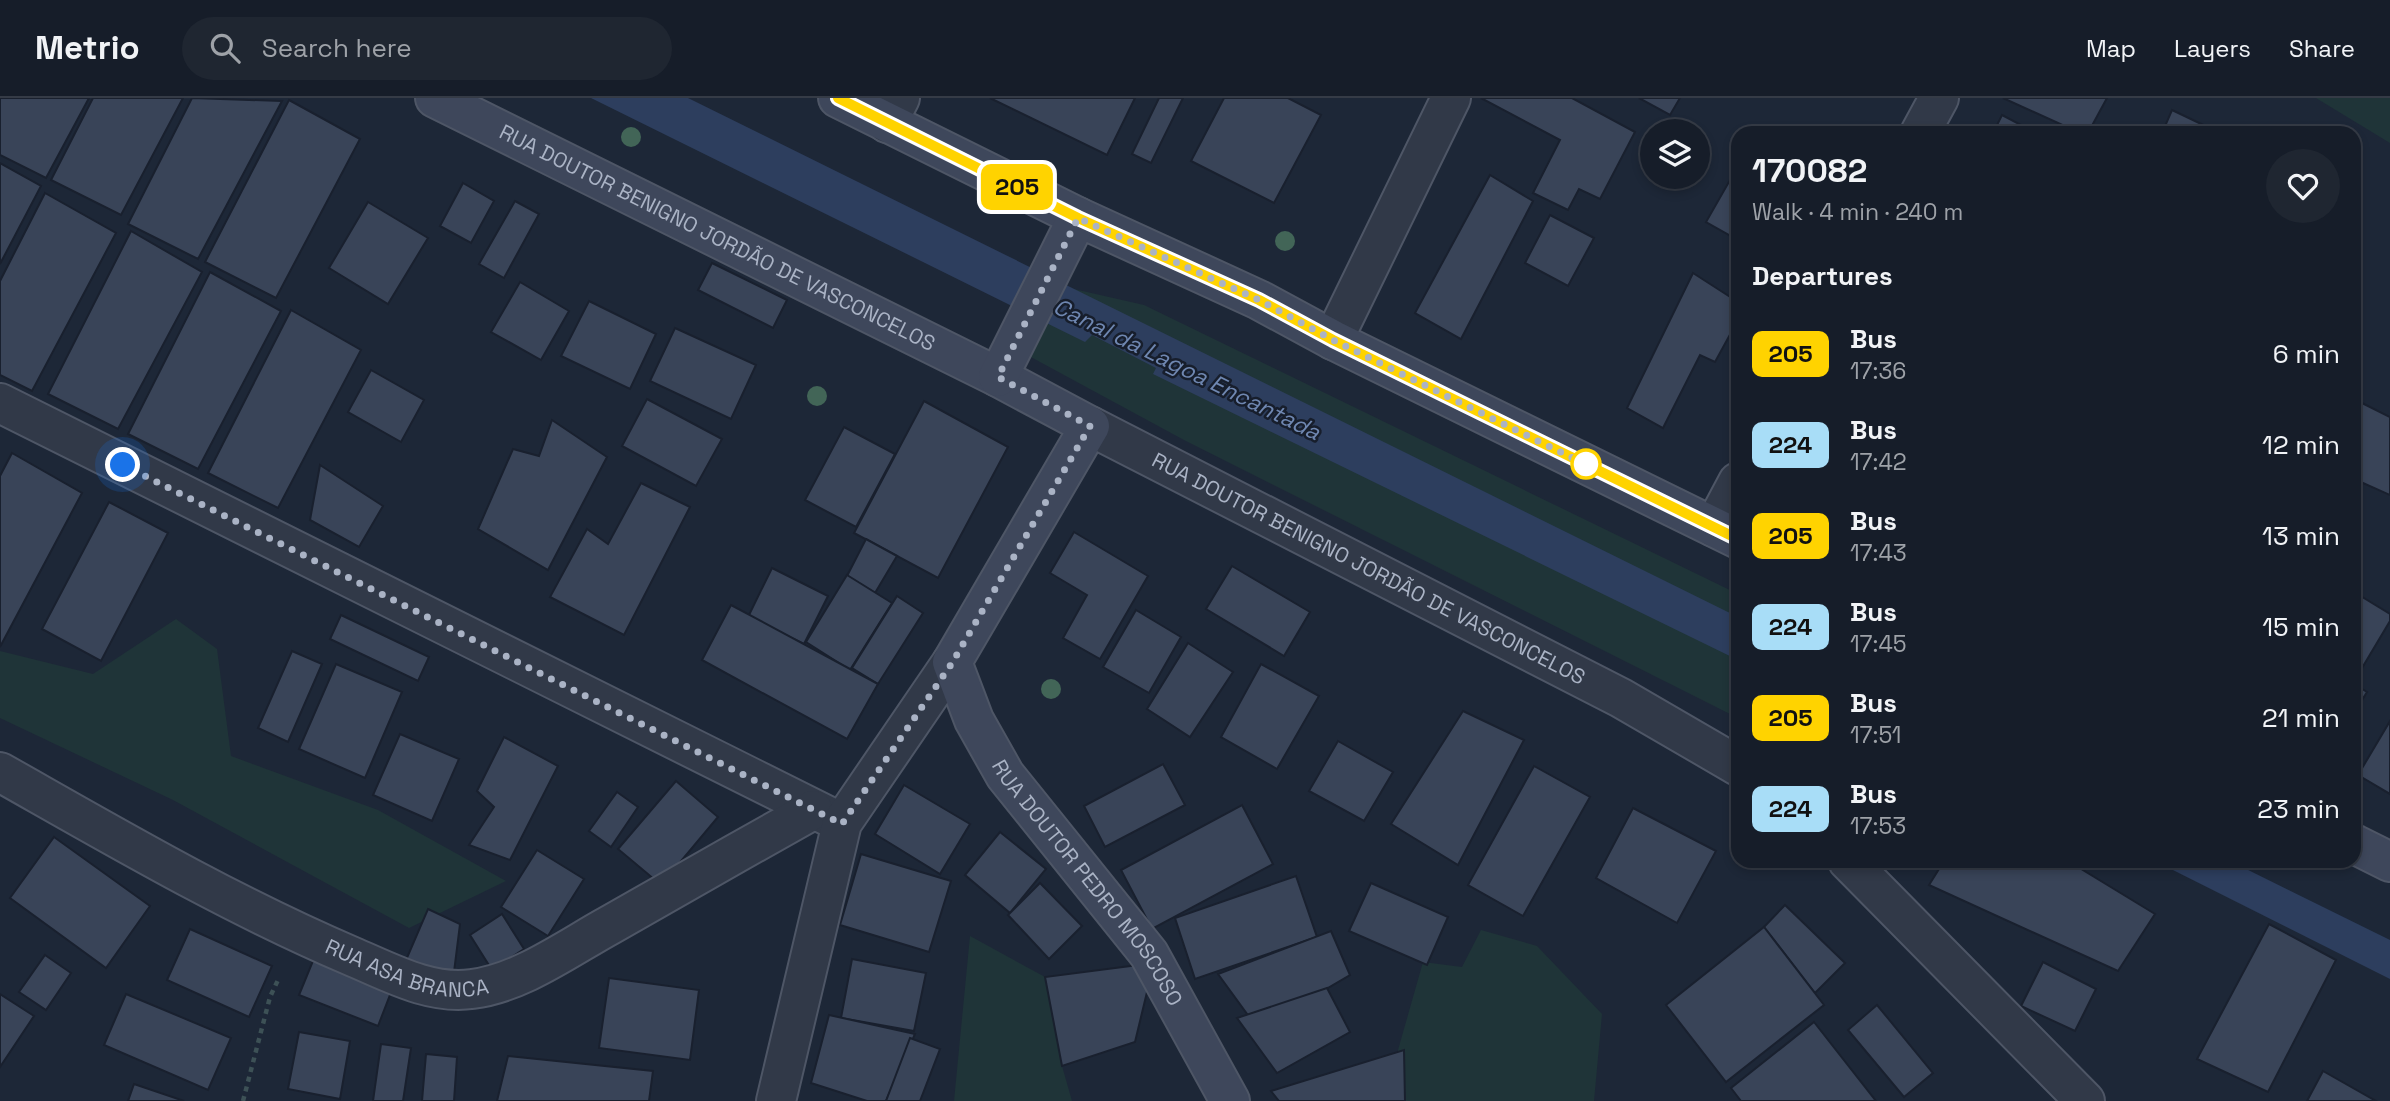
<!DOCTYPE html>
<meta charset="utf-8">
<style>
:root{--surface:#161d29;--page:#1f2631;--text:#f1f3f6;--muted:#9ea2a8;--line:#353b46}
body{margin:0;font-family:"Space Grotesk",sans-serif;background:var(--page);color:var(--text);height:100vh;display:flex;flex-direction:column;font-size:26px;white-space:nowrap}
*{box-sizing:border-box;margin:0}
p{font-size:23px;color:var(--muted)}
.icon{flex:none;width:38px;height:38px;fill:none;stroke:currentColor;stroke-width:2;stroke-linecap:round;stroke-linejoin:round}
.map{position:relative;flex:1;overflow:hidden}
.side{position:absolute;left:1731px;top:28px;width:630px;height:742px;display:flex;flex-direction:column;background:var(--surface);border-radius:21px;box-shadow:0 4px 10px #0003,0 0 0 2px var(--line)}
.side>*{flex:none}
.badge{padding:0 14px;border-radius:10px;font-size:24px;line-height:46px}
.controls{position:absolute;left:1640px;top:21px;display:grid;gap:14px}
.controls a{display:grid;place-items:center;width:70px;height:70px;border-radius:50%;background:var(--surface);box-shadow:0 4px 10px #0003,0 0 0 2px var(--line);font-size:35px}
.you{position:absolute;width:35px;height:35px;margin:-18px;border:5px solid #fff;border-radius:50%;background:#1a73e8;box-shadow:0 0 0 10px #1a73e833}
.map>.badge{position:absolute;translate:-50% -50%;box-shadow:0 0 0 4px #fff}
h2{padding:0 21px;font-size:26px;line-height:63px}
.round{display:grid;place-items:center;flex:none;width:74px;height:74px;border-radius:37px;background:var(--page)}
.overview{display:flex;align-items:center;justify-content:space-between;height:119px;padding:0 21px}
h1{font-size:33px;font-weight:700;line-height:52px}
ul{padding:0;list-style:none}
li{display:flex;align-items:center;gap:21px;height:91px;padding:0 21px}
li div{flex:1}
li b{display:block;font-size:26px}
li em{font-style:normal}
li .badge{min-width:77px;font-weight:700;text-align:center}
header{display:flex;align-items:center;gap:42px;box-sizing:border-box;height:98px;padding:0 35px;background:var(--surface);border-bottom:2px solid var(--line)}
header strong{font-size:33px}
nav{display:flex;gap:38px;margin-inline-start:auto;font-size:24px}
.search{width:490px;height:63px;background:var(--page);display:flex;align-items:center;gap:18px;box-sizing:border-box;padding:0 24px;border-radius:38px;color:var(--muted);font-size:26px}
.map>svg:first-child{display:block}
.green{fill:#1f3438}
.water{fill:#2d3e5e}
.building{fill:#394458;stroke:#19202e;stroke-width:2}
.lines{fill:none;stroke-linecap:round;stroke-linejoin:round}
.minor-casing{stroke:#4e5666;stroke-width:42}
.tertiary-casing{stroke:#4e5666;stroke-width:42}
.secondary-casing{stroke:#4e5666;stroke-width:42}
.path{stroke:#3d5156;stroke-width:4.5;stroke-dasharray:5 5;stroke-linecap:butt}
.minor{stroke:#313948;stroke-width:38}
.tertiary{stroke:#313948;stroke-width:38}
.secondary{stroke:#3e475b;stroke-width:38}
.tree{fill:#426557}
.line-casing{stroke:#fff;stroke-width:16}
.line{stroke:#ffd300;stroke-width:10}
.walk{stroke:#aab3c5;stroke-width:7;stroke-dasharray:0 12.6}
.stop-dot{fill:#fff;stroke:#ffd300;stroke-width:3.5}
.labels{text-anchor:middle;stroke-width:5;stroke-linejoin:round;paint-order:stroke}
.street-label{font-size:21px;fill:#aab3c5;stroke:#171e2c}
.water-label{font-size:23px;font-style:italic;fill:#6f87b1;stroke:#171e2c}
</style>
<header>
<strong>Metrio</strong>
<div class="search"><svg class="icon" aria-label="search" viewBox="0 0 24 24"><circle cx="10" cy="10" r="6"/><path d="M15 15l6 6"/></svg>Search here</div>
<nav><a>Map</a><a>Layers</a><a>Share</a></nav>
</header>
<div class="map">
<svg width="2390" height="1003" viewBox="0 0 2390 1003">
<rect width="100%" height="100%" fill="#1d2737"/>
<g class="green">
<path d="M2315,0H2390V45L2316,0Z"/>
<path d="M1065,189L1144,207L1738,496V620L1184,342L1029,258Z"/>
<path d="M176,521L217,551L231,658L378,712L506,783L409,830L173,702L0,620V553L93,576Z"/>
<path d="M1481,832L1537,848L1602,916L1594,1003H1393L1398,952L1423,864L1462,869Z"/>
<path d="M970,838L1045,879L1062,968L1072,1003H954Z"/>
</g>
<g class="water">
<path d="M591,0H688L1738,519V562L1153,276L1156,270L1092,237L1085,244Z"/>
<path d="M2155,763H2230L2390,842V881Z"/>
</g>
<g class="building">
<path d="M0,0H89L46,80L0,57Z"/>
<path d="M93,0H183L121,117L51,82Z"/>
<path d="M192,0L282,3L198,161L128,126Z"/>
<path d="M990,0H1135L1107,57Z"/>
<path d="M1159,0H1183L1151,65L1132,56Z"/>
<path d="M1224,0H1288L1321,17L1274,105L1191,63Z"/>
<path d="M1481,0H1572L1635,34L1600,101L1579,91L1568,112L1533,95L1560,42Z"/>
<path d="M1639,0H1680L1670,17Z"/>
<path d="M2003,0H2107L2088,35H2080Z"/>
<path d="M289,2L360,41L276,200L205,164Z"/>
<path d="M2172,12L2218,34L2220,35H2162Z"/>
<path d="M2002,17L2036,35H1993Z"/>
<path d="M0,65L41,88L0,166Z"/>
<path d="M1738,68V142L1706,124Z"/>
<path d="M1490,77L1533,103L1461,241L1415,215Z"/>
<path d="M463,85L494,103L471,145L440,128Z"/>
<path d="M45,95L116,135L32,293L0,277V183Z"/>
<path d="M515,103L539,116L504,180L479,166Z"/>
<path d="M368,104L428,140L388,206L329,170Z"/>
<path d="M1550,117L1594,140L1568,188L1525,165Z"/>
<path d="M131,133L202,174L118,331L48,296Z"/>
<path d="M712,165L787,202L773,230L698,192Z"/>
<path d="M210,174L281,213L198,371L128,336Z"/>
<path d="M1693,175L1738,204V222L1715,264L1700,257L1663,330L1627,310Z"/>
<path d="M520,184L569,213L541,262L491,234Z"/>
<path d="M589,203L656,236L630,291L561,258Z"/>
<path d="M291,212L361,252L278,410L208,375Z"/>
<path d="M675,230L756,267L731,321L650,283Z"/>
<path d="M371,272L424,302L401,344L348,314Z"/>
<path d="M647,301L722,341L696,388L622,348Z"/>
<path d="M2354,301L2390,319V397L2354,381Z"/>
<path d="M924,303L1008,349L938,480L854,435Z"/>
<path d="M552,322L607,359L548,472L478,431L513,351L539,358Z"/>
<path d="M844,329L895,356L856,429L805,402Z"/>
<path d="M12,355L82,395L0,549V378Z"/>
<path d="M320,367L383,408L359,449L310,422Z"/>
<path d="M641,385L690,409L624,537L550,499L587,431L608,446Z"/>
<path d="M109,404L168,435L101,563L42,531Z"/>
<path d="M1074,434L1148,478L1100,561L1063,540L1087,497L1050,475Z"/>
<path d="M866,441L897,458L875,495L847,478Z"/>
<path d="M1232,468L1310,514L1284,558L1206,511Z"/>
<path d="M772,470L828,498L804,546L748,519Z"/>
<path d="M847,477L892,505L850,572L806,544Z"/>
<path d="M2354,494L2390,516V523L2362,570L2354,565Z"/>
<path d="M897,498L923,515L878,586L852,570Z"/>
<path d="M731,507L878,586L847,641L702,562Z"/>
<path d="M1136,512L1181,539L1149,595L1103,569Z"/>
<path d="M341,517L429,559L418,583L330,541Z"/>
<path d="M1188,545L1233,574L1190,639L1147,611Z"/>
<path d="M292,553L322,566L288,644L258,630Z"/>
<path d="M336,566L402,594L365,680L299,651Z"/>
<path d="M1261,566L1319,598L1277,671L1221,639Z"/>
<path d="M2354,586L2367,594L2354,615Z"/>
<path d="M1463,613L1524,642L1458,767L1391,726Z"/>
<path d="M2390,623V696L2358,677Z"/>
<path d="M400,636L459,661L432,723L373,697Z"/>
<path d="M504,639L558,668L510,762L469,747L494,709L477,693Z"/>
<path d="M1338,643L1393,674L1364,723L1309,693Z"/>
<path d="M1163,666L1185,707L1105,749L1084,708Z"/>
<path d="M1534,668L1590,699L1523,818L1468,787Z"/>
<path d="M676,683L718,719L661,787L618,751Z"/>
<path d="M904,687L970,726L940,776L875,736Z"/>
<path d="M617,694L638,709L611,749L589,733Z"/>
<path d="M1242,707L1273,766L1152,831L1121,772Z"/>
<path d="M1633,710L1716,753L1677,825L1596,780Z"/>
<path d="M1000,734L1046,771L1010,815L965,777Z"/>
<path d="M54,739L150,808L106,870L10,800Z"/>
<path d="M537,752L584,781L548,838L501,809Z"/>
<path d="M861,756L951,783L929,854L840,827Z"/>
<path d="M1944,763H2068L2155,816L2118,873L1929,787Z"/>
<path d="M1296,778L1317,839L1195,881L1175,820Z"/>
<path d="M1040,785L1082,828L1049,861L1008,817Z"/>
<path d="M1371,785L1448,819L1427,867L1349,833Z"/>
<path d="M1785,807L1845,865L1815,895L1764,829Z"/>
<path d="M428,811L460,826L452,890L403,869Z"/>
<path d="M502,816L524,851L492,872L470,837Z"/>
<path d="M2269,826L2336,862L2268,994L2197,961Z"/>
<path d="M1764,829L1824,907L1726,984L1666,907Z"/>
<path d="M190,831L272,868L249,919L167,882Z"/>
<path d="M1331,833L1350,877L1258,931L1218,876Z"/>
<path d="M317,853L395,884L378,928L299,897Z"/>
<path d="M45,857L71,875L46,912L19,894Z"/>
<path d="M852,861L926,875L914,933L841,920Z"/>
<path d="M2043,864L2096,891L2075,933L2021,908Z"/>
<path d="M1154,865L1135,944L1062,968L1045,879Z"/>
<path d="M609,880L699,892L690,962L599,950Z"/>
<path d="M1327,890L1350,934L1277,975L1237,920Z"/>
<path d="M0,896L34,918L0,969Z"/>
<path d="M126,896L231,940L208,992L104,947Z"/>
<path d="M1877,907L1933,975L1904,999L1848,932Z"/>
<path d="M829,917L915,936L886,1003H867L811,985Z"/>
<path d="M1814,924L1876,1003H1741L1731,990Z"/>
<path d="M299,934L350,943L340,1001L288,991Z"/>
<path d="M910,940L940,951L920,1003H886Z"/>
<path d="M381,946L411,950L403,1003H373Z"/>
<path d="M1404,952L1405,1003H1279L1271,993Z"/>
<path d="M426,956L457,959L454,1003H422Z"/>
<path d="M508,958L653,973L649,1003H497Z"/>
<path d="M2323,973L2376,1003H2307Z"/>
<path d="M134,986L184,1003H128Z"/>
</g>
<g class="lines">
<defs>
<g id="minor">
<path d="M887,25L900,0"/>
<path d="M1920,35L1939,0"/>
<path d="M1333,242L1451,0"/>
<path d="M0,305L842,725"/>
<path d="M1714,429L1738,384"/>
<path id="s1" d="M0,674C115,739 229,806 351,858C389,874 430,897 472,891C521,885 568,850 610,827C678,788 745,750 813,712"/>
<path d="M776,1003L842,725L952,564"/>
</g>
<g id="tertiary">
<path id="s2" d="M1090,328L1621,600L1738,668"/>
<path d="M1848,763L2085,1003"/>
</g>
<g id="secondary">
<path id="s3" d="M435,0L998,279L1090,328L952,564L974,622L1005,677L1149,856L1230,1003"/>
<path d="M838,0L1078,119L1259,202L1333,242L1738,441"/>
<path d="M998,279L1078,119"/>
<path d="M2354,746L2390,764"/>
</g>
</defs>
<use href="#minor" class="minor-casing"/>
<use href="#tertiary" class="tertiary-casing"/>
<use href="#secondary" class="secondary-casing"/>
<path class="path" d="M243,1003L270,899L278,882"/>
<use href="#minor" class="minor"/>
<use href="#tertiary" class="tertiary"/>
<use href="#secondary" class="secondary"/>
</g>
<g class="tree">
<circle cx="631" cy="39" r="10"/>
<circle cx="1285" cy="143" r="10"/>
<circle cx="817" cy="298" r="10"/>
<circle cx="1051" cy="591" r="10"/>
</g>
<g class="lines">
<defs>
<path id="line" d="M838,0L1078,120L1259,202L1333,242L1738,441"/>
</defs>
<use href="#line" class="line-casing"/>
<use href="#line" class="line"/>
<path class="walk" d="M123,367L842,726L952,565L1090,328L998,279L1078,120L1259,202L1333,242L1595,371L1586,366"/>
</g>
<circle class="stop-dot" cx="1586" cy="366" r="14"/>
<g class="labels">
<g class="street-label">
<text dy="7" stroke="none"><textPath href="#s3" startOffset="315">RUA DOUTOR BENIGNO JORDÃO DE VASCONCELOS</textPath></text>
<text dy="7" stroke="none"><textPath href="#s2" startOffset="313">RUA DOUTOR BENIGNO JORDÃO DE VASCONCELOS</textPath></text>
<text dy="7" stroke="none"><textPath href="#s3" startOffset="1267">RUA DOUTOR PEDRO MOSCOSO</textPath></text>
<text dy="7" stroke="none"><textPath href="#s1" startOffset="455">RUA ASA BRANCA</textPath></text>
</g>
<g class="water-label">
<text transform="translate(1187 271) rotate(26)" y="8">Canal da Lagoa Encantada</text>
</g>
</g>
</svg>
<div class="controls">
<a><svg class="icon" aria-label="layers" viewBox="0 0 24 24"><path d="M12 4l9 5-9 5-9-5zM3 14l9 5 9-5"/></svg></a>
</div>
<div class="you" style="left:123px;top:367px"></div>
<b class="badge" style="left:1017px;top:89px;background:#ffd300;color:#111">205</b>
<section class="side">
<div class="overview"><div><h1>170082</h1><p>Walk · 4 min · 240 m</p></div><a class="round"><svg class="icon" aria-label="heart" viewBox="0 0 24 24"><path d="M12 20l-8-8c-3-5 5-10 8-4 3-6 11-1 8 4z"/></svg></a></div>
<h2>Departures</h2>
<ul>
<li><span class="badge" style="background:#ffd300;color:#111">205</span><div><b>Bus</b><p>17:36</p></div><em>6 min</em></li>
<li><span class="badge" style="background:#a8ddf7;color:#111">224</span><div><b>Bus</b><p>17:42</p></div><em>12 min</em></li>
<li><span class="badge" style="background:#ffd300;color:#111">205</span><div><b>Bus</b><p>17:43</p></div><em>13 min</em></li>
<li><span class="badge" style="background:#a8ddf7;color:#111">224</span><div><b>Bus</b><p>17:45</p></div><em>15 min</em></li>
<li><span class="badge" style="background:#ffd300;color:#111">205</span><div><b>Bus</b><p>17:51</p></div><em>21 min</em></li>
<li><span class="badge" style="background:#a8ddf7;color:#111">224</span><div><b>Bus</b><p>17:53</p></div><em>23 min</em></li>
</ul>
</section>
</div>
